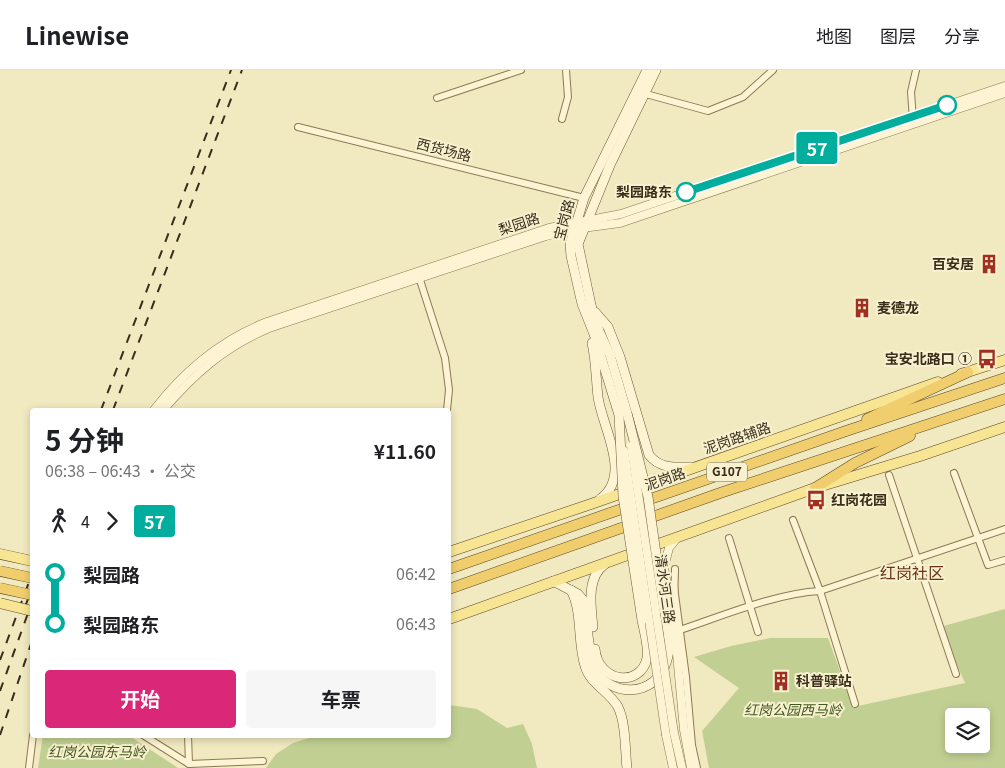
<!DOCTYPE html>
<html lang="zh">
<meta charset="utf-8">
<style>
:root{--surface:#fff;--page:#f6f6f6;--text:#202124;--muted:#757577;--line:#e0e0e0;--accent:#db2777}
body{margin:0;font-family:Georgia,"Noto Sans SC",serif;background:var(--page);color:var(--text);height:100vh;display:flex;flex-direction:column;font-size:19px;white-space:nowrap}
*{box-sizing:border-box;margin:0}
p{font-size:16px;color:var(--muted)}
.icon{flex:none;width:28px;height:28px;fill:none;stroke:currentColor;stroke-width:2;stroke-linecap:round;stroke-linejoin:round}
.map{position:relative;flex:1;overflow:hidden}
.drawer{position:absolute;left:30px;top:338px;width:421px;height:330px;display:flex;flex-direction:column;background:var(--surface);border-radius:5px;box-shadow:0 2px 8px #0003}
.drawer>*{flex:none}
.badge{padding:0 10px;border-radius:4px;font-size:18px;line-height:32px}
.tools{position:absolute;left:945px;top:638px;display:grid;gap:10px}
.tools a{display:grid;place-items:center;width:45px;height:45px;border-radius:5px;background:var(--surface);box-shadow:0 2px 8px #0003;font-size:25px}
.map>.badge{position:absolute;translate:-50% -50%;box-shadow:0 0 0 2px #fff}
.legs{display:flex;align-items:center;gap:8px;height:55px;padding:0 15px;font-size:16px}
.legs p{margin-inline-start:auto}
.summary{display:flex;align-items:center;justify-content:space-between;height:85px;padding:0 15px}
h1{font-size:28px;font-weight:700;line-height:38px}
.action{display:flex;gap:10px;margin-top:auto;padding:10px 15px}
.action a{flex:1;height:58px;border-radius:5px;background:var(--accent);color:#fff;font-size:20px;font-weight:700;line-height:58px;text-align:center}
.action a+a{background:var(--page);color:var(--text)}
ul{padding:0 15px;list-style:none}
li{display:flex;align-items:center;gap:18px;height:50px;font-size:19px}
li i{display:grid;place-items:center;width:8px;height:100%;margin:0 6px;background:currentColor}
li i::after{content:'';width:12px;height:12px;margin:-6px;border:4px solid;border-radius:50%;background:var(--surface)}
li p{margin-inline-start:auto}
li:first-child i{background:linear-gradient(#0000 50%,currentColor 0)}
li:last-child i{background:linear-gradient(currentColor 50%,#0000 0)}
header{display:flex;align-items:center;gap:30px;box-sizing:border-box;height:70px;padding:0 25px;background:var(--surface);border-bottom:1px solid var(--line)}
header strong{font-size:24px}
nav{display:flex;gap:28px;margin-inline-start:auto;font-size:18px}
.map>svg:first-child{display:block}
.green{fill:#c1d092;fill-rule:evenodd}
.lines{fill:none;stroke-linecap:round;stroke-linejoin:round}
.minor-casing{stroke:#8c7956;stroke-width:8}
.tertiary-casing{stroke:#8c7956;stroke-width:9}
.secondary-casing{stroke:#6d5a39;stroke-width:10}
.primary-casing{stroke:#59462a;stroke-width:11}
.trunk-casing{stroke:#59462a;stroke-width:11}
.minor{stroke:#fcf4d3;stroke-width:6}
.tertiary{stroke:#fcf4d3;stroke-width:8}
.secondary{stroke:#fcf4d3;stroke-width:9}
.primary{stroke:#f8e593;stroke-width:10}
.trunk{stroke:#f0ce6e;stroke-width:10}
.rail{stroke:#3a2e1b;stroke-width:2;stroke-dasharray:9 9;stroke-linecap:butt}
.tertiary-bridge-casing{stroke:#8c7956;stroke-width:9;stroke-linecap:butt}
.secondary-bridge-casing{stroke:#6d5a39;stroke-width:10;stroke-linecap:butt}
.primary-bridge-casing{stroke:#59462a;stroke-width:11;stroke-linecap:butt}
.trunk-bridge-casing{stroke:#59462a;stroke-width:11;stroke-linecap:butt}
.tertiary-bridge{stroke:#fcf4d3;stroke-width:8}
.secondary-bridge{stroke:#fcf4d3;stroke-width:9}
.primary-bridge{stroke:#f8e593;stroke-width:10}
.trunk-bridge{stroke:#f0ce6e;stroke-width:10}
.line-1-casing{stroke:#fff;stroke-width:11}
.line-1{stroke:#01ad9c;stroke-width:8}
.stop-1-dot{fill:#fff;stroke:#01ad9c;stroke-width:2.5}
.labels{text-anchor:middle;stroke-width:4;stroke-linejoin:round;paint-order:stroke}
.shield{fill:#f8f1cf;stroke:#736851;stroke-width:1}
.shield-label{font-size:12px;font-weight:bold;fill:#3a2e1b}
.street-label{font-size:14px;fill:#3a2e1b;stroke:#f8f1cf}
.stop-label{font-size:14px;font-weight:bold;fill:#3a2e1b;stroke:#f8f1cf;text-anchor:end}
.poi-label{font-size:14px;font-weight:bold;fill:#3a2e1b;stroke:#f8f1cf;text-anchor:start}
.park-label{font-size:14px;font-style:italic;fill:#435820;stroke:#f8f1cf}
.quarter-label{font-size:16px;fill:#6a3317;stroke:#f8f1cf}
</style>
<header>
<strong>Linewise</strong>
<nav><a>地图</a><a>图层</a><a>分享</a></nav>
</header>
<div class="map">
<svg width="1005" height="698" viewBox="0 0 1005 698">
<rect width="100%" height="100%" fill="#f1e9bf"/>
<g class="green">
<path d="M1005,539V698H709L702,661L739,618L694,587L731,576L770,568H828L853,637L965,613L940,557ZM954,646H981V674H954Z"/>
<path d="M449,635L477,639L507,658L523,654L532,674L537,698H254H266L276,684L293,673L319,665H449Z"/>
<path d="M43,665H128L178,698H38Z"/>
</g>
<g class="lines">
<defs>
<g id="minor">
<path d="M646,24L708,41L743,27L773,0"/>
<path d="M437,28L521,0"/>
<path d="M562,49L568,27L566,0"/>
<path d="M913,50L911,22L916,0"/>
<path d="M298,57L584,128"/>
<path d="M419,207L445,288L449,320L447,340"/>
<path d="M954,403L988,495L1005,490"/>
<path d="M889,405L956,604"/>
<path d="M793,450L820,521L855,634"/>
<path d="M729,468L758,562"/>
<path d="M675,499C675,508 674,515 675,524L686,607L692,675L697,698"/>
<path d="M680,560C722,546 777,523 820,521L1005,459"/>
<path d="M143,665L189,694L263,691"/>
<path d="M188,665L189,694"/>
<path d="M29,698L33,665"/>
</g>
<g id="tertiary">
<path d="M154,340C184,301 221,270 267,252L549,158L621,144L1005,16"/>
<path d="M163,340C194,304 224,277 269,258L546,166L575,159L620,153L1005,23"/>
<path d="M677,468L669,478L664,497L677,584L684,660L691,698"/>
<path d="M674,663L682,698"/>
<path d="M666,665L673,698"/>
</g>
<g id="secondary">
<path d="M595,242L608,257L620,287L649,385C660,399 675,397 692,397"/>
<path d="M592,273C596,291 596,309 598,327C602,357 633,406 600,429"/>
<path d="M627,343L610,285L596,254L591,235L578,174L610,95L656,0"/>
<path d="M619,345L594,264L582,234L571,186L570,174L584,128L647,0"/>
<path d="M553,511L578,524L583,530L592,594C608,630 657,628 667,590C672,574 666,555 664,540"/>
<path d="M571,520C583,543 577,571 585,596C590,614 609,621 618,637C626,653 625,681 627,698"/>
<path d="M593,557C591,537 586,507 605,494"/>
<path d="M595,579C598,613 641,618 647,588C649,577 644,561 642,550"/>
</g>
<g id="primary">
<path d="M961,304L1005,290"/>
<path d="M449,482L591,434L938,312"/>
<path d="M0,484L32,491"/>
<path d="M449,549L815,418L920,386L1005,357"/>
</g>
<g id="trunk">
<path d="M867,349L968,302"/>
<path d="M815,418L855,393L910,366"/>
<path d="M449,499L846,361L1005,308"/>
<path d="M449,519L723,422L1005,329"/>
</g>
</defs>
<use href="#minor" class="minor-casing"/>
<use href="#tertiary" class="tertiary-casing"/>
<use href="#secondary" class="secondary-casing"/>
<use href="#primary" class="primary-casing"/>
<use href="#trunk" class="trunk-casing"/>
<use href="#minor" class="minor"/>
<use href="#tertiary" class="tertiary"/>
<use href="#secondary" class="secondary"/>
<use href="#primary" class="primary"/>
<use href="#trunk" class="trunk"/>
<g class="rail">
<path d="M101,340L231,0"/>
<path d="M113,340L242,0"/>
<path d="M25,537L32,518"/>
<path d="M0,590L32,504"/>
<path d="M0,621L32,532"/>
<path d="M0,665L32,571"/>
</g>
<defs>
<g id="tertiary-bridge">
<path d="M631,376L674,663"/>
<path d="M624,381L666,665"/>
</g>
<g id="secondary-bridge">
<path d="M627,343L648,427L664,540"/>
<path d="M619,345L623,426L642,550"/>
</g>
<path id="primary-bridge" d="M0,533L32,541"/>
<g id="trunk-bridge">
<path d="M0,501L32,508"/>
<path d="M0,518L32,525"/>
</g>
</defs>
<use href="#tertiary-bridge" class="tertiary-bridge-casing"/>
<use href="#secondary-bridge" class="secondary-bridge-casing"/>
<use href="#primary-bridge" class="primary-bridge-casing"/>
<use href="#trunk-bridge" class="trunk-bridge-casing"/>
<use href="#tertiary-bridge" class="tertiary-bridge"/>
<use href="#secondary-bridge" class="secondary-bridge"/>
<use href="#primary-bridge" class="primary-bridge"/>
<use href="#trunk-bridge" class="trunk-bridge"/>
</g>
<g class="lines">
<defs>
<path id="line-1" d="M686,122L947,35"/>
</defs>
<use href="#line-1" class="line-1-casing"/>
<use href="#line-1" class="line-1"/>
</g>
<defs>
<symbol id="building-bare" viewBox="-9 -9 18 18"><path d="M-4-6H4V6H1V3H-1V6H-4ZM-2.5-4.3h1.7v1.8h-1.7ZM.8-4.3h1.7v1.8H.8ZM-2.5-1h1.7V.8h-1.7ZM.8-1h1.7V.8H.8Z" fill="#a02f21" stroke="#f8f1cf" stroke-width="2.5" paint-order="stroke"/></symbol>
<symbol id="bus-bare" viewBox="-9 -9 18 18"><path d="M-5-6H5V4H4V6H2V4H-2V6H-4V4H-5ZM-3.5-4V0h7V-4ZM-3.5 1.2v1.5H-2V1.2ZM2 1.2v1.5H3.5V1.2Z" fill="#a02f21" stroke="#f8f1cf" stroke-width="2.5" paint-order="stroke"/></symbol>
</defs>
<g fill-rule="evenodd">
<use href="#building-bare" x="975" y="180" width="28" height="28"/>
<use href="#building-bare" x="848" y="224" width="28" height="28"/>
<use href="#bus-bare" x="973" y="275" width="28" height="28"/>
<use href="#bus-bare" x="802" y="416" width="28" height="28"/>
<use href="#building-bare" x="767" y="597" width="28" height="28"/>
</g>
<g class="stop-1-dot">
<circle cx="947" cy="35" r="9"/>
<circle cx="686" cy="122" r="9"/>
</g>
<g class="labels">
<rect class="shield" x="707" y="392.5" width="40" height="19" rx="4"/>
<g class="shield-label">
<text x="727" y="406">G107</text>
</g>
<g class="street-label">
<text transform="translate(444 80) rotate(14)" y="5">西货场路</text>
<text transform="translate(564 150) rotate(-75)" y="5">宝岗路</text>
<text transform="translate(519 154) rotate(-18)" y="5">梨园路</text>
<text transform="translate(737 368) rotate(-19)" y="5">泥岗路辅路</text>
<text transform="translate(665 409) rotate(-19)" y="5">泥岗路</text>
<text transform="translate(665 519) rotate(82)" y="5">清水河三路</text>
</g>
<g class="stop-label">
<text x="672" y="127">梨园路东</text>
</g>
<g class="poi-label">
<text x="974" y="199" text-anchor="end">百安居</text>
<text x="877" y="243">麦德龙</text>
<text x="972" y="294" text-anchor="end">宝安北路口 ①</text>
<text x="831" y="435">红岗花园</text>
<text x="796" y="616">科普驿站</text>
</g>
<g class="park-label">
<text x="793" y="645">红岗公园西马岭</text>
<text x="97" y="687">红岗公园东马岭</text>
</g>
<g class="quarter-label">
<text x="912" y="509">红岗社区</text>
</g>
</g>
</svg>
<div class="tools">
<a><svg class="icon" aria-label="layers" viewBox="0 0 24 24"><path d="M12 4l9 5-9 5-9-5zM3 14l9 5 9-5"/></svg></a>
</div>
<b class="badge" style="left:817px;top:78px;background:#01ad9c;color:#fff">57</b>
<section class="drawer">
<div class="summary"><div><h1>5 分钟</h1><p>06:38 – 06:43 · 公交</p></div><b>¥11.60</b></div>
<div class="legs"><svg class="icon" aria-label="walk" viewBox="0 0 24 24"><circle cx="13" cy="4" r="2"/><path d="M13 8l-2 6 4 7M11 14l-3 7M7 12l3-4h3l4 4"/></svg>4<svg class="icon" aria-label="forward" viewBox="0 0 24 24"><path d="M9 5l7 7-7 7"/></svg><b class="badge" style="background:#01ad9c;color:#fff">57</b></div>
<ul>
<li><i style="color:#01ad9c"></i><b>梨园路</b><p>06:42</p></li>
<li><i style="color:#01ad9c"></i><b>梨园路东</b><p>06:43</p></li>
</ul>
<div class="action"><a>开始</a><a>车票</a></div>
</section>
</div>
